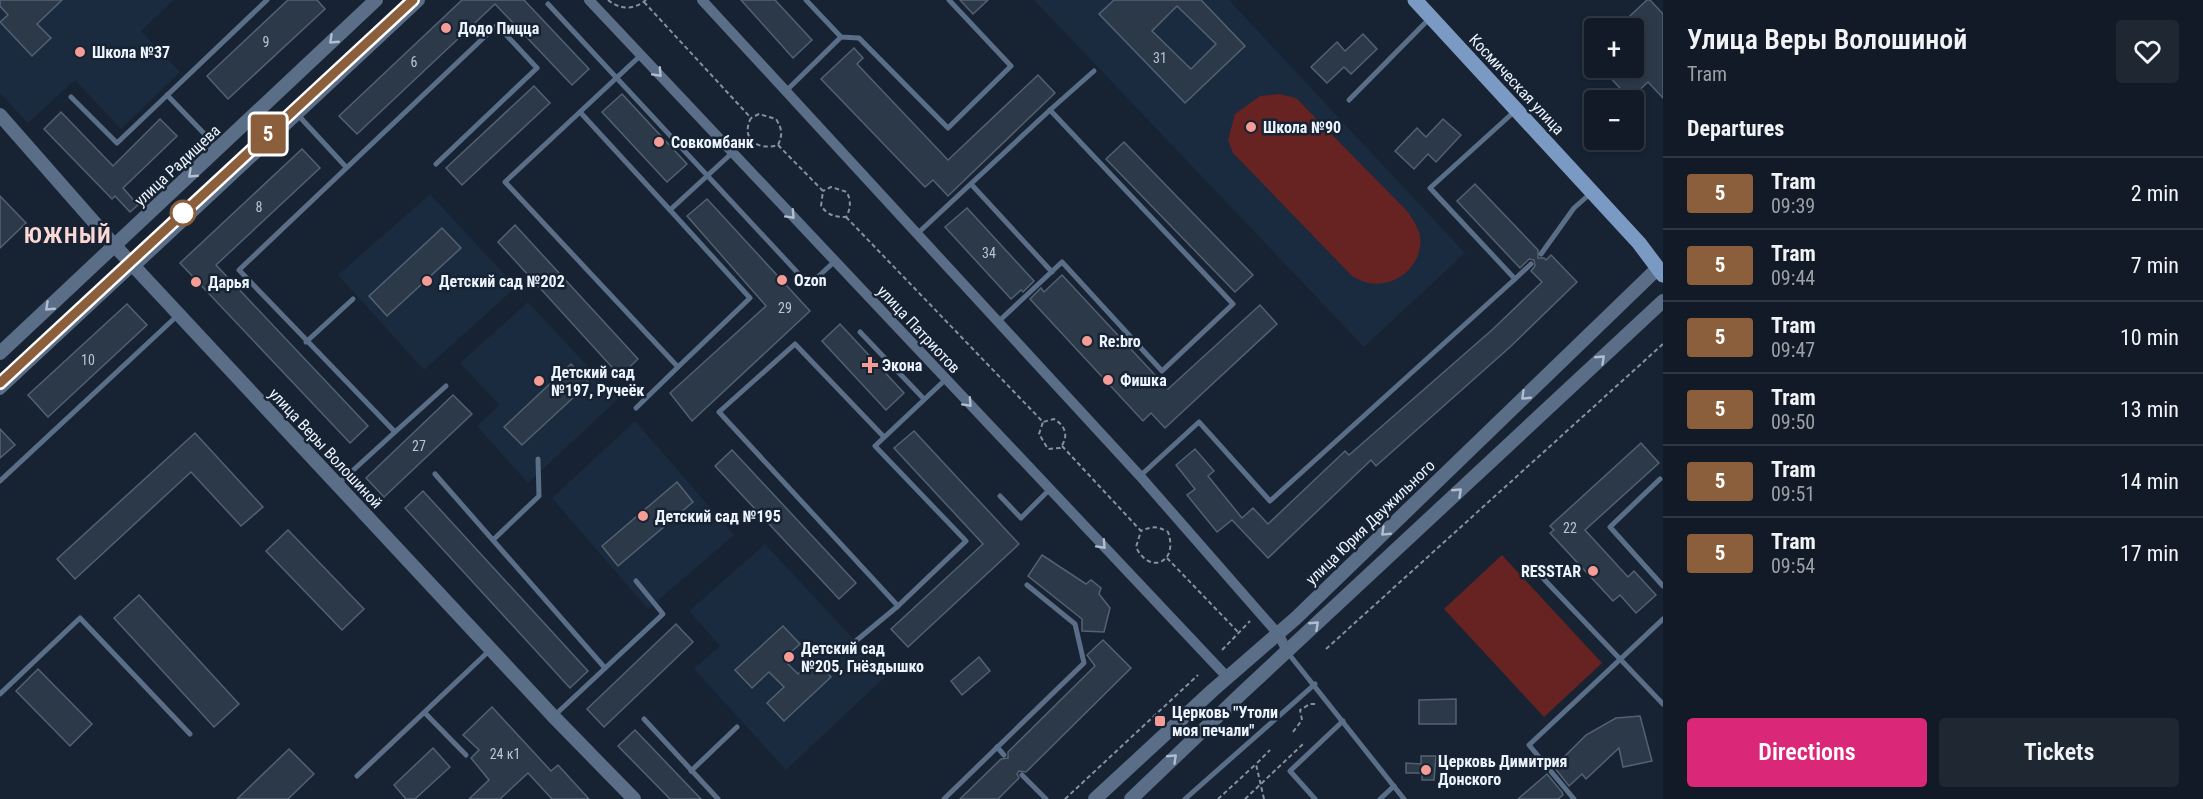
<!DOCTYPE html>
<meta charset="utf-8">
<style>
:root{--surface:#111a26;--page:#1e2732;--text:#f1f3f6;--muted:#9ca1a7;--line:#303843;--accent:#db2777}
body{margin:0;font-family:"Roboto Condensed",sans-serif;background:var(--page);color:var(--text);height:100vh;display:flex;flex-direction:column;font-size:22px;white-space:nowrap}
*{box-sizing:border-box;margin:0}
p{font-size:20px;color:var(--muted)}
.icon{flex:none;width:33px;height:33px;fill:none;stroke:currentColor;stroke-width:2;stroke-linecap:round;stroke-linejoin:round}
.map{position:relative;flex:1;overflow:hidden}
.sheet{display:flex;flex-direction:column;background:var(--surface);width:540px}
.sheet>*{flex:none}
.badge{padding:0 12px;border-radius:4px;font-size:21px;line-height:39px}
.tools{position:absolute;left:1584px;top:18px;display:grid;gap:12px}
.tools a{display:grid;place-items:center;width:60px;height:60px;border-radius:6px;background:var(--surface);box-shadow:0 3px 9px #0003,0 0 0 2px var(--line);font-size:30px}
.map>.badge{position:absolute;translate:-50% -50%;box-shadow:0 0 0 3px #fff}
h2{padding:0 24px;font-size:22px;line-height:54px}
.round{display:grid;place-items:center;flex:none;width:63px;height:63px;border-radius:6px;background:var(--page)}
.summary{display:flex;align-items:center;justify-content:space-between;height:102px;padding:0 24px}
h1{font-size:28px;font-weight:600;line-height:45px}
.button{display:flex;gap:12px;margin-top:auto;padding:12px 24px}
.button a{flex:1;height:69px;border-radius:6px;background:var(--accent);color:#fff;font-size:24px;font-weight:600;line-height:69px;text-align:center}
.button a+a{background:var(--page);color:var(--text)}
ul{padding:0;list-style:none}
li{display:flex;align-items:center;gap:18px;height:72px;padding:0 24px;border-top:2px solid var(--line)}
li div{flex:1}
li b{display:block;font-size:22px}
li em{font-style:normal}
li .badge{min-width:66px;font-weight:700;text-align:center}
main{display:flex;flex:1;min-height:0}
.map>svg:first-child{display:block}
.built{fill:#1a2a3f}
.green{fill:#672222}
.building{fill:#2c3949;stroke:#536173;stroke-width:1.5;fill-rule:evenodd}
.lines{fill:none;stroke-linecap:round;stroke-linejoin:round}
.path{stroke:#87909d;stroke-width:2;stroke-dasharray:4.5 3;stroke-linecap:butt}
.service{stroke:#5b6e88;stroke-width:5}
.minor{stroke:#5b6e88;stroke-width:10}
.tertiary{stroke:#5b6e88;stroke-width:14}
.secondary{stroke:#7a9ac3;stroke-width:15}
.tram{stroke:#959eab;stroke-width:1.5}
.oneway{stroke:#b1becf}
.line-casing{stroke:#fff;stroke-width:14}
.line{stroke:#8b5e3c;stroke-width:9}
.poi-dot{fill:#f59c96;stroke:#172332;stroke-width:2}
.stop-dot{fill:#fff;stroke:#8b5e3c;stroke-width:3}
.labels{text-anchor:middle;stroke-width:5;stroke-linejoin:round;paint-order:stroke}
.number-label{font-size:14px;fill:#bbc4d1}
.poi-label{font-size:16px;font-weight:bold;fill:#ebf3fe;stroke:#172332;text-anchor:start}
.street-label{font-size:16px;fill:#ebf3fe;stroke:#172332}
.district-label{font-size:22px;font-weight:bold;letter-spacing:1.5px;fill:#fbd8d5;stroke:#172332}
</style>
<main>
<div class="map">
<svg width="1663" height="799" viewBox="0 0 1663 799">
<rect width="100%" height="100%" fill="#172332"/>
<g class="built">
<path d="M0,0H174L141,31L180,72L121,129L75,80L28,123L0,93Z"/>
<path d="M1034,0H1229L1465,253L1364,347Z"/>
<path d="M430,194L516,287L424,370L338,275Z"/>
<path d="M528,302L618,399L528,483L477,426L499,405L460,363Z"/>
<path d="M635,421L734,535L648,609L552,498Z"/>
<path d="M765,544L887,675L786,770L694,669L720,646L689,611Z"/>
</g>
<g class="green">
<path d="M1279,94L1296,98L1407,211C1412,218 1418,227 1420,236C1424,264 1397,288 1369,283C1364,282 1357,279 1352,276L1233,153L1228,140L1235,114L1260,96Z"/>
<path d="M1502,555L1602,663L1544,717L1444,609Z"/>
</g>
<g class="building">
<path d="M0,0H62L37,24L51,38L32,56L0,22L8,15L0,6Z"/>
<path d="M288,0H317L325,9L228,99L207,76Z"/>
<path d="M462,0H524L589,69L572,85L495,4L357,134L339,116Z"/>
<path d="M741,0H775L812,40L793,58Z"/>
<path d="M960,0H988L973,14Z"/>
<path d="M1114,0H1201L1245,46L1185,103L1099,14ZM1177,6L1216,44L1191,69L1152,31Z"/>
<path d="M1647,0H1650L1663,14V98L1648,82L1630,99L1606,73L1611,68H1634V28H1617Z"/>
<path d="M1363,34L1377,49L1351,74L1344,67L1327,83L1311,67L1337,42L1345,51Z"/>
<path d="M854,48L863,58L857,64L948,160L1038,75L1055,93L948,196L933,180L925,187L821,79Z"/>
<path d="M534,86L550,103L462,185L446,168Z"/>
<path d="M622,94L687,164L667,182L602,112Z"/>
<path d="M61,112L113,166L160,119L177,136L123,188L138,205L130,212L115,196L112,199L44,129Z"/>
<path d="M1443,119L1461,135L1436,162L1428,154L1414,169L1395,151L1417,128L1426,137Z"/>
<path d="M1124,142L1253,275L1235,292L1106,159Z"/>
<path d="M302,149L320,168L216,265L368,426L350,443L180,263Z"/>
<path d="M1475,184L1538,250V258H1544L1546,260L1551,255L1577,282L1510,347L1376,466L1371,460L1268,558L1232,520L1217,532L1187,495L1195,489L1176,465L1195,449L1214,471L1208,476L1242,518L1253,508L1268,524L1345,451L1349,455L1493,329L1542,282L1531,271L1535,266L1534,260L1529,259L1520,268L1457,201Z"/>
<path d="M0,196L26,223L0,248Z"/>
<path d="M707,199L810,311L692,421L670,393L766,306L687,216Z"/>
<path d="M967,208L1034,281L1023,292L1021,290L1011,299L945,227Z"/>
<path d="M515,225L638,359L620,376L498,242Z"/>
<path d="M442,228L461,248L387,316L369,296Z"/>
<path d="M1062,275L1168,389L1260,305L1277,324L1165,428L1151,413L1143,421L1030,299L1041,288L1044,292Z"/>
<path d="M127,304L147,325L48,417L28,395Z"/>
<path d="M840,324L904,393L886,410L822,341Z"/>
<path d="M571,364L589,383L522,445L504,427Z"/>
<path d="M453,395L472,414L384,497L366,478Z"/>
<path d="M0,429L15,445L0,458Z"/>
<path d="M914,431L1019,544L908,647L891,629L983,544L894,448Z"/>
<path d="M195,433L263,507L241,526L191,472L75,579L57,559Z"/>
<path d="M1641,443L1659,463L1585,530L1628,577L1634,571L1656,595L1636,613L1620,595L1613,601L1550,533L1554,530L1550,526Z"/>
<path d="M732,450L856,583L839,599L715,466Z"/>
<path d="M677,482L693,502L618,566L602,546Z"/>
<path d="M423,491L588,671L570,688L405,508Z"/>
<path d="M288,530L364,609L342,630L266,551Z"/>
<path d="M1042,555L1086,584L1091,580L1101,588L1099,594L1110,608L1104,632L1082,631V619L1028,576Z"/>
<path d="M139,595L239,704L214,727L114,618Z"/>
<path d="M676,624L693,642L604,727L587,709Z"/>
<path d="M783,626L800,644L783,659L798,674L813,659L831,677L784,721L767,703L784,687L769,672L752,688L735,670Z"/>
<path d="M1103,640L1131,668L1026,772L1019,771L1017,774L1019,778L998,799H960L1001,759L1008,758V752L1095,666L1087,655Z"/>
<path d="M979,657L990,671L962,695L951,681Z"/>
<path d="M38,669L92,724L70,746L16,691Z"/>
<path d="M1456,699V724H1419V700Z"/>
<path d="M492,707L551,771L558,765L589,799H552L528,773L500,799H469L489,780L471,758L479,750L463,735Z"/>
<path d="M1640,716L1652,761L1623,767L1619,748L1586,779L1582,774L1569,786L1554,767L1586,735L1616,718Z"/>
<path d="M635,730L701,799H670L618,746Z"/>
<path d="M433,748L450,767L415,799H406L394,785Z"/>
<path d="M289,749L314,774L288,799H237Z"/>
<path d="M1421,756H1436L1434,780H1422V773H1406V763L1421,764Z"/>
<path d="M1547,774L1562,792L1563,795L1558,799H1518Z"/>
</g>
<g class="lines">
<g class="path">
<path d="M608,0C620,10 634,10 646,0"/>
<path d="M644,2L751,118C740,139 758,151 778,145C783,134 782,129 776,119L759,114L751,118"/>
<path d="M778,145L823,191L821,206C828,215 834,217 846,217C851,208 851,202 847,192L831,187L823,191"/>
<path d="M846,217L1043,422L1039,434L1048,449L1060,448C1069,437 1066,426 1054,419L1043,422"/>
<path d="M1062,446L1141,531L1136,547C1149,575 1179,563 1168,532C1158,526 1152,526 1141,531"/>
<path d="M1167,558L1239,633"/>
<path d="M1326,649L1663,344"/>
<path d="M1222,650L1250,621"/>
<path d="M1293,732L1302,720L1300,710L1310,704H1316"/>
<path d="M1065,799L1198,675"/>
<path d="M1218,799L1256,764"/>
<path d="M1245,799L1303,744"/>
<path d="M1264,799L1256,764L1270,750"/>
</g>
<g class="service">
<path d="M806,0L841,37L859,38L948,128L1011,66L949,0"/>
<path d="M548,4L809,285L834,262"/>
<path d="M641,55L505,182L678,367L750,298L670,210L732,153"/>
<path d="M786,91L841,37"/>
<path d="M167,95L217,147"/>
<path d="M71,97L117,143L267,0"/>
<path d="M1349,100L1430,18"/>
<path d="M1050,110L1094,71"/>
<path d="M580,112L670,210"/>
<path d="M298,115L346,167"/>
<path d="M971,184L1052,272"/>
<path d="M917,234L1050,110L1233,304L1162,371L1062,262L998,322"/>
<path d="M1541,254L1574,208L1591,193"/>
<path d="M1515,279L1531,264"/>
<path d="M860,332L924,399"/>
<path d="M306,342L353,299"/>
<path d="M636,408L678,367"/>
<path d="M395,432L446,386"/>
<path d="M884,437L795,344L719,412L898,606L966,541L875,446L945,380"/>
<path d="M435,474L605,668"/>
<path d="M1140,476L1199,422L1270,501L1515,279L1430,188L1515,111"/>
<path d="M1660,479L1610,527L1663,586"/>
<path d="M0,481L178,315"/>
<path d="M338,484L395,432L239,270L497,25L537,68L436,164"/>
<path d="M1000,496L1021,518L1049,490"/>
<path d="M493,540L539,496L538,459"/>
<path d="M1539,574L1663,704"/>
<path d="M845,650L898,606"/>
<path d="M1288,653L1404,799"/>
<path d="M0,694L80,618L190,734"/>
<path d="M425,713L466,755"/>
<path d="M555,715L663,614L636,581"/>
<path d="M644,719L718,799"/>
<path d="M997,747L1004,755"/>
<path d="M691,771L737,727"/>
<path d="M1022,775L1046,799"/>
<path d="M357,776L490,650"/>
<path d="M944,799L1084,663L1075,624L1027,585"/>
<path d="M1185,799L1315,684"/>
<path d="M1315,799L1290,771L1343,721"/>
<path d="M1380,799L1394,786"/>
<path d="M1574,799L1529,745L1663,619"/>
</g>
<g class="minor">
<path d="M589,0L1228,678"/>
<path d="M702,0L1140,476L1279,635L1287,651"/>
<path d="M0,390L132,267"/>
</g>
<g class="tertiary">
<path d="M0,115L115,246L553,716L634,799"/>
<path d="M132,267L418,0"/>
<path d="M0,353L376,0"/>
<path d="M1095,799L1213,690L1296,618L1658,268"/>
<path d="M1131,799L1242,693L1663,301"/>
</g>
<path class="secondary" d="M1415,0L1639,243L1663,275"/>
<path class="tram" d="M0,383L413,0"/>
</g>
<defs><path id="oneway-chevron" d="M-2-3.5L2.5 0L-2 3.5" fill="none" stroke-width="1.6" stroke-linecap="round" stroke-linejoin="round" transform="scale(1.5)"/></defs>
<g class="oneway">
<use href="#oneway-chevron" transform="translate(333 40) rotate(137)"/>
<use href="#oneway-chevron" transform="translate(658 73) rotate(47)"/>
<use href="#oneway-chevron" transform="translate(192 174) rotate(137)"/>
<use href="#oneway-chevron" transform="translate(791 215) rotate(47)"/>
<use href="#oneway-chevron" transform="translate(49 307) rotate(137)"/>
<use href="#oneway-chevron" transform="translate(1601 359) rotate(-43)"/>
<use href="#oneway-chevron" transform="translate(1525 396) rotate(136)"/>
<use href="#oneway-chevron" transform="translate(968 403) rotate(47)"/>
<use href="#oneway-chevron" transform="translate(1458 492) rotate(-43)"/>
<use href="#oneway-chevron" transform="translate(1385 532) rotate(136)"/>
<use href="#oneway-chevron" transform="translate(1102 545) rotate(47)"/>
<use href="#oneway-chevron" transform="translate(1315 625) rotate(-43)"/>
<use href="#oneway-chevron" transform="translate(1173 758) rotate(-44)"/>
</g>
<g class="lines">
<defs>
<path id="line" d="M0,383L413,0"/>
</defs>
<use href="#line" class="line-casing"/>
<use href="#line" class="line"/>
</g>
<g class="poi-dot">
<circle cx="446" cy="28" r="6"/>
<circle cx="80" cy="52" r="6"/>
<circle cx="1251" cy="127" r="6"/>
<circle cx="659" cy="142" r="6"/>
<circle cx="782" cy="280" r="6"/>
<circle cx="427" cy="281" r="6"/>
<circle cx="196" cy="282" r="6"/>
<circle cx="1087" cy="341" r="6"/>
<path d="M867 356h6v6h6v6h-6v6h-6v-6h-6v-6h6z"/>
<circle cx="1108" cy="380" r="6"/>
<circle cx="539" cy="381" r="6"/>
<circle cx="643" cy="516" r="6"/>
<circle cx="1593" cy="571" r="6"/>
<circle cx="789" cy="657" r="6"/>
<rect x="1154" y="715" width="12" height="12" rx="3"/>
<circle cx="1426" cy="770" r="6"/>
</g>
<circle class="stop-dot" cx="183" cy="213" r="12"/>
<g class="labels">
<g class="number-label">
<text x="266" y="47">9</text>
<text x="1160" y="63">31</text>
<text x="414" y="67">6</text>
<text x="259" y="212">8</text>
<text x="989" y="258">34</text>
<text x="785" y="313">29</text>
<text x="88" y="365">10</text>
<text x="419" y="451">27</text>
<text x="1570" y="533">22</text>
<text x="505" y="759">24 к1</text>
</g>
<g class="poi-label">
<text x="458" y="34">Додо Пицца</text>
<text x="92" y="58">Школа №37</text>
<text x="1263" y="133">Школа №90</text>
<text x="671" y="148">Совкомбанк</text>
<text x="794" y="286">Ozon</text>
<text x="439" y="287">Детский сад №202</text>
<text x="208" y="288">Дарья</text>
<text x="1099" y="347">Re:bro</text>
<text x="882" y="371">Экона</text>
<text x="551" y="378">Детский сад<tspan x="551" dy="18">№197, Ручеёк</tspan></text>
<text x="1120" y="386">Фишка</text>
<text x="655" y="522">Детский сад №195</text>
<text x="1581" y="577" text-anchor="end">RESSTAR</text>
<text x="801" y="654">Детский сад<tspan x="801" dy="18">№205, Гнёздышко</tspan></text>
<text x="1172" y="718">Церковь "Утоли<tspan x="1172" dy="18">моя печали"</tspan></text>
<text x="1438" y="767">Церковь Димитрия<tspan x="1438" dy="18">Донского</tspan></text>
</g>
<g class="street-label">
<text transform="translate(1517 84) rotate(47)" y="6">Космическая улица</text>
<text transform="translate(177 165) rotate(-43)" y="6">улица Радищева</text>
<text transform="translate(919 329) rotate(47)" y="6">улица Патриотов</text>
<text transform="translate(326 448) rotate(47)" y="6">улица Веры Волошиной</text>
<text transform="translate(1370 522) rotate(-44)" y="6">улица Юрия Двужильного</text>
</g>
<g class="district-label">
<text x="68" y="243">ЮЖНЫЙ</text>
</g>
</g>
</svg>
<div class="tools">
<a>+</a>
<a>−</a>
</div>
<b class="badge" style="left:268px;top:134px;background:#8b5e3c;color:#fff">5</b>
</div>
<section class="sheet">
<div class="summary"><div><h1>Улица Веры Волошиной</h1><p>Tram</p></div><a class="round"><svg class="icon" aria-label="heart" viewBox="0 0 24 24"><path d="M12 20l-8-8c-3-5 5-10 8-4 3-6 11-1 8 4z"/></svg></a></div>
<h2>Departures</h2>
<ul>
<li><span class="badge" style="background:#8b5e3c;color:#fff">5</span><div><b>Tram</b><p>09:39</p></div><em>2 min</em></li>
<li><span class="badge" style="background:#8b5e3c;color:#fff">5</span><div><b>Tram</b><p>09:44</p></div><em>7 min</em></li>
<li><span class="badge" style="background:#8b5e3c;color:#fff">5</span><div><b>Tram</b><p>09:47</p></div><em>10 min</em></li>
<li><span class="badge" style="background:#8b5e3c;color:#fff">5</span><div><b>Tram</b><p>09:50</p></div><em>13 min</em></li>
<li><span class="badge" style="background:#8b5e3c;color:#fff">5</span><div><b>Tram</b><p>09:51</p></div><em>14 min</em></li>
<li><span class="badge" style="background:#8b5e3c;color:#fff">5</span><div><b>Tram</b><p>09:54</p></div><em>17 min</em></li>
</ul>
<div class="button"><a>Directions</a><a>Tickets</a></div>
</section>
</main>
